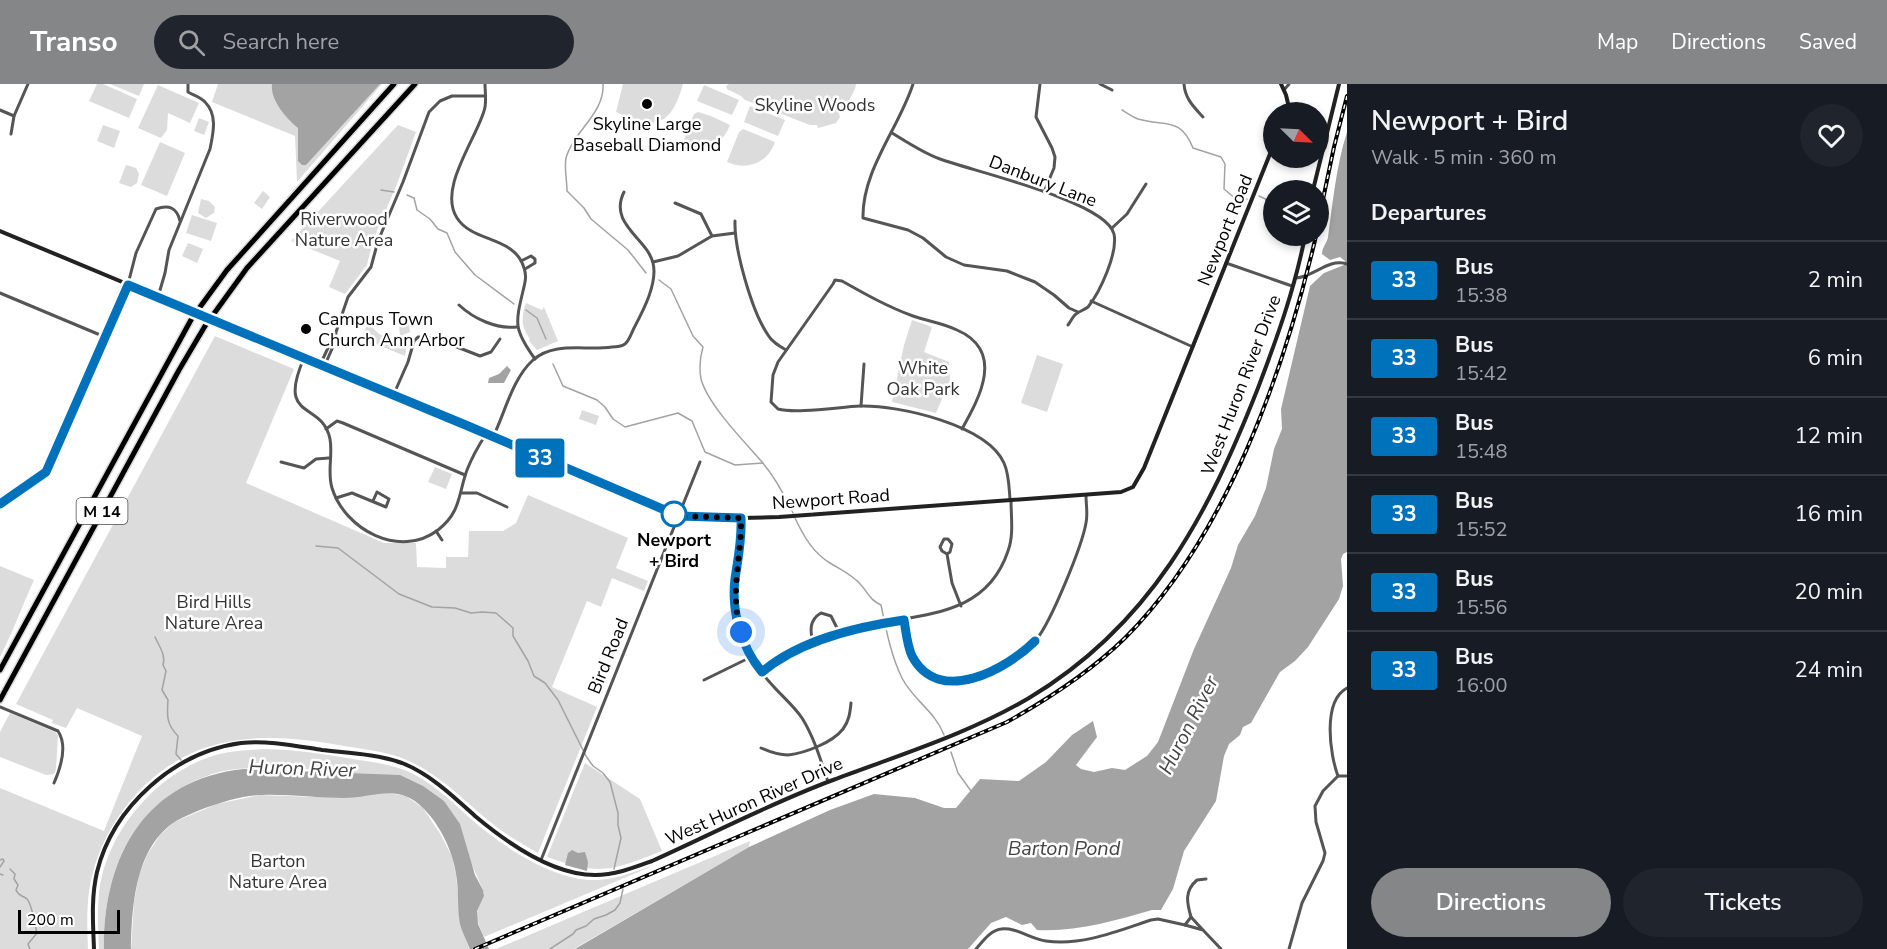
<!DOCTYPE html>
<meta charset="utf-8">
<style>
:root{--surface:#171b24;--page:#20242c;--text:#f1f3f6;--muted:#9ea1a6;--line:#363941;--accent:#858687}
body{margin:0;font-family:"Nunito Sans",sans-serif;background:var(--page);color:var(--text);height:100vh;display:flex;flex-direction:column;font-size:22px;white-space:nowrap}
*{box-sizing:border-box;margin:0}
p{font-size:20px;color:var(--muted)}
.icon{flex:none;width:33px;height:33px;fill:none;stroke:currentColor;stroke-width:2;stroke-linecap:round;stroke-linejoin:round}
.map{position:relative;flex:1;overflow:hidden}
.sheet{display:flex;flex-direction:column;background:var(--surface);width:540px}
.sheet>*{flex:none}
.badge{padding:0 12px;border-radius:4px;font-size:21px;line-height:39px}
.needle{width:39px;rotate:114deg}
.buttons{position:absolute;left:1263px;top:18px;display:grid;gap:12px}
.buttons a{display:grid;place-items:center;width:66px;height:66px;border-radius:50%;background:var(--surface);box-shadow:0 3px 9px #0003;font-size:30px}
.scale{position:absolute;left:18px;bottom:15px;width:102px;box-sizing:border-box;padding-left:6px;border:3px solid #000;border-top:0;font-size:16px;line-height:21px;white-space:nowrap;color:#000;-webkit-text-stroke:4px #fff;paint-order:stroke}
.you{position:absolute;width:30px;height:30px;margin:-15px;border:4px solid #fff;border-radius:50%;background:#1a73e8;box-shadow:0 0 0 9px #1a73e833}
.map>.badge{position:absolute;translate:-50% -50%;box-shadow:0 0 0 3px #fff}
h2{padding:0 24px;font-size:22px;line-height:54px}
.round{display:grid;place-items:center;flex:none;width:63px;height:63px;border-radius:32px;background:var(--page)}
.summary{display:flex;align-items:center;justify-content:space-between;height:102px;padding:0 24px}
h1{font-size:28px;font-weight:600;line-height:45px}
.action{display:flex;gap:12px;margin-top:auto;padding:12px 24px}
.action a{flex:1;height:69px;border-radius:36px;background:var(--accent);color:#fff;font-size:24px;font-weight:600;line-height:69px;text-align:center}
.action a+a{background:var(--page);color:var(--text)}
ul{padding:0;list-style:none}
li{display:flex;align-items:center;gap:18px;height:78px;padding:0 24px;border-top:2px solid var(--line)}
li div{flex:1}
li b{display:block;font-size:22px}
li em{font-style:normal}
li .badge{min-width:66px;font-weight:700;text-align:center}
header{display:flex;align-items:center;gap:36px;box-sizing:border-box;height:84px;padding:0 30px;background:var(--accent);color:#fff}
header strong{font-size:28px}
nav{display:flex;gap:33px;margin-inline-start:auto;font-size:21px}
.search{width:420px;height:54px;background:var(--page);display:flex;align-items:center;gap:15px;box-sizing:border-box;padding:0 21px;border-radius:33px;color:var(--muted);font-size:22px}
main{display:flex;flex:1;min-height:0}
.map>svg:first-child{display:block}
.green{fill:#dcdcdc}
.water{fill:#a3a3a3}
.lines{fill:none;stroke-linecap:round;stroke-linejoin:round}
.stream{stroke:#a3a3a3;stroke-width:1.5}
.highway-casing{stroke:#dbdbdb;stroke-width:8}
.street{stroke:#555;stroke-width:3}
.secondary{stroke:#222;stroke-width:4}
.highway{stroke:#000;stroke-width:5}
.rail-casing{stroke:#000;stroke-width:4}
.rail{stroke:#fff;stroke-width:1.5;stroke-dasharray:4.5;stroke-linecap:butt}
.secondary-bridge{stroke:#222;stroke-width:4}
.line-casing{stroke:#fff;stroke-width:14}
.line{stroke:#0072bc;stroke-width:9}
.walk{stroke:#000;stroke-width:6;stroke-dasharray:0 10.8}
.poi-dot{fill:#000;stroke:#fff;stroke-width:2}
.stop-dot{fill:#fff;stroke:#0072bc;stroke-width:3}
.labels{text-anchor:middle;stroke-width:5;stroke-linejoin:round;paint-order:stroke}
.shield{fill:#fff;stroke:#4c4c4c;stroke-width:1.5}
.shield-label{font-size:16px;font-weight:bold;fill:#000}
.park-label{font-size:18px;fill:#333;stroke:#fff}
.poi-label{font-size:18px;fill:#000;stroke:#fff}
.street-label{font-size:18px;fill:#000;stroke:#fff}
.stop-label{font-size:18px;font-weight:bold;fill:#000;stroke:#fff}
.water-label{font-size:20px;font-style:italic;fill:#444;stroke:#fff}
</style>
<header>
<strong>Transo</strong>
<div class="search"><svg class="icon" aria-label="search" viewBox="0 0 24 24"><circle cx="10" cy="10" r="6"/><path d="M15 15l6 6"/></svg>Search here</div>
<nav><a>Map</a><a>Directions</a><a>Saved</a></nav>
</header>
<main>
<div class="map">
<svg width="1347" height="865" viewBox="0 0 1347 865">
<rect width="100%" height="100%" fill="#fff"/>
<g class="green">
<path d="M97,0H103L137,15L129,34L89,17Z"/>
<path d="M110,0H144L139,12Z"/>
<path d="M218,0H382L297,98L295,52L212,18Z"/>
<path d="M623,0H683C671,43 654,47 616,28Z"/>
<path d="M729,0H856C855,9 848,14 848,23L843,24L839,30L840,33L836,39L818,44L817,41H810L745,16L741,12L727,5L726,2Z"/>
<path d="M158,1L199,19L190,39L168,29L167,46L161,54L138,44Z"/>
<path d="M704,1L739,16L732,31L697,17Z"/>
<path d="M750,22L785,36L778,52L744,38Z"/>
<path d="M698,28L711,32L730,41C722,62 702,71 682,61L694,30Z"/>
<path d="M199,34L209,38L204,51L194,47Z"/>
<path d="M103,41L120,47L114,64L97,57Z"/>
<path d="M398,41L416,48L397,100L373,156L367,181L345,210L329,203L340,177L291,157Z"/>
<path d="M743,45L775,58C768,79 746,87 727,78L739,48Z"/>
<path d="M160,58L185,69L167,112L141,101Z"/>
<path d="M126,81L136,84L139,90L137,99L131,103L119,99Z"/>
<path d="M263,107L270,113L262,125L254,119Z"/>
<path d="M201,115L209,117L215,123L214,129L206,134L198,129Z"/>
<path d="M192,131L217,139L211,157L186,149Z"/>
<path d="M188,159L203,165L197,179L182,172Z"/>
<path d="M526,219L542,226L544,223L558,257L537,266L529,257L530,255C521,243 521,233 526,219Z"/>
<path d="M402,229L411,233L409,241L410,248L401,252L406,265L405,272L376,260L363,250L368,239L379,250L392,256L400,252L399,241Z"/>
<path d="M912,236L932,243L924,268L949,278L950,296L936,329L892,318L904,261Z"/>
<path d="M215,252L294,285L246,399L384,459H416L417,483L446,484V473H468L469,447H503L516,439L528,411L628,454L616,484L648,497L644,507L612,494L601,523L587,517L552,603L597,623L538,769C521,759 503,749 488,736C462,715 440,691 409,677C387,667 361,665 338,661C293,653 243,649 199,666C148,686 107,735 93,788C86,813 87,840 88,865H0V704L104,747L142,652L77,624L66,644L52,639L53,636L16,620Z"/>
<path d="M1037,271L1063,280L1047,328L1021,319Z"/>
<path d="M582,326L599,332L596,341L579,335Z"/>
<path d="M435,383L452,390L446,405L428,398Z"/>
<path d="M0,482L34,496C22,522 13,548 0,573Z"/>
<path d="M10,629L55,648L58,651L56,685L54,690L46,691L0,673V648Z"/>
<path d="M267,665C297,666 324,670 353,675C371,678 390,680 407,687C432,698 452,718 472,736C503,763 555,798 598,796C617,795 636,787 655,781L484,853C480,844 475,834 478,824C481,817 485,814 483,806L444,717C413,708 382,696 351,690C321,685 248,680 219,688C135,712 103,784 104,865H99C98,844 97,821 100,801C110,746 153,695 204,675C224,667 246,666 267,665Z"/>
<path d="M585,679L640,715L662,767C611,787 600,792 547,773Z"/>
<path d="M383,708L406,712L423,724L441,751L452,773L456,791L461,842L470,865H131L134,818L139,791L147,771L160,751L174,738L217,720L259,711L345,714Z"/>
<path d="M750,757L749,763L574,865H496Z"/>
</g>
<g class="water">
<path d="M272,0H380L306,81H302L298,77V44C286,34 270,16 272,0Z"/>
<path d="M1347,48V468L1343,470L1341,475L1343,502L1339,515L1308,563L1295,577L1280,588L1251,639L1243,643L1240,651L1229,660L1224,672L1216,717L1184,767L1173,805L1161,826H1152C1114,837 1076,848 1037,846L1031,839L1022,841L1006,833L991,839L968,865H575L749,763L830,726L874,710L915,714L944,724H956L980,695L1019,697L1046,678L1072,651L1093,637L1097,653L1076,681L1081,685L1094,688L1112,684L1125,686L1147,672L1158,658L1194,565L1231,484L1238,461L1255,432L1266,404L1274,365L1282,345L1281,325L1310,202L1324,189L1344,181L1345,177L1340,173L1330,176L1322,170C1322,163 1327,159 1328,153C1333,117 1336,83 1347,48Z"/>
<path d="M507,282L511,286L504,299H488L489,294L499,290Z"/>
<path d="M244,685L400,691L423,702L444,717L460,740L475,791L483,806L484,812L477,827L478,840L489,865H470C467,857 462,848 460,840C457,823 459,806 456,790C453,768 440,741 424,725C398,698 375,714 344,714C316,714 289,710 262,711C243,711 223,718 205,724C195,728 185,732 176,737C135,763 132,822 131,865H104C103,773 145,695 244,685Z"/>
<path d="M572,766L578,769L585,768L588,778L587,787L565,781L568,769Z"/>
</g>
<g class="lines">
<g class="stream">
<path d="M603,0C605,29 573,48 566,74C564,83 567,97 567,107L584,124L591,135L628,166L646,189"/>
<path d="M1122,26C1127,29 1133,33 1138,35C1165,43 1180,32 1193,64L1221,73L1225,80L1224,105L1237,116L1247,115"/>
<path d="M381,106L394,108"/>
<path d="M407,111L414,114L417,126L430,135L438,145L447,149L455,168L475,191L514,220"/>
<path d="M1259,112L1274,119"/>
<path d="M659,196L671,205L693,252L703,263C700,273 699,284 701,295C708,321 744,357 762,378C774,392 785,412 793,429"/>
<path d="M526,226L537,234L546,255"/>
<path d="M553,280L563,302L597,316L605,323L613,335L625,343L678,329L692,337L705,368L735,381L763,379"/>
<path d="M795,434C803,451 813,469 830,479C841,486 853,491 861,501C869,510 870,516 881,521C886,545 891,572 902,594C913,616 935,627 944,651"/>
<path d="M316,462L338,464L399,510L432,523L455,524L471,529L482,528L496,529L513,544V552L528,577L534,592L545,599L558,616L586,672L593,682L603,689L610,698L618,729V741L621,754L614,785"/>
<path d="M155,553C159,562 166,571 163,581L166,587L162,606L168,616C167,631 166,640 178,652L176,670L181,676"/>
<path d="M951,668L958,689L971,707"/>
<path d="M0,776L3,775L4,777L0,783"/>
<path d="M10,785L15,790L14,795L18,801L16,806C19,813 22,811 27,815C32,820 35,841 37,849L28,860L30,865"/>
<path d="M0,790L3,791"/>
<path d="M550,865L573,850L576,846L586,842L594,835L606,831L615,826L620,819L623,805"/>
</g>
<defs>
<g id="highway">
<path d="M0,586L192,234L227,186L394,0"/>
<path d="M0,616L179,286L205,242L247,184L415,0"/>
</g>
</defs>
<use href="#highway" class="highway-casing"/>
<g class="street">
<path d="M485,0C485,9 487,19 484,27C475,57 438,105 457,134C473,159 515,152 524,184C527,192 525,199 523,207C515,240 514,246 535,275"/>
<path d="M913,0C899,44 862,86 863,134L908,146L923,154L946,173L964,181L1007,187L1035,198L1054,211L1069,224L1078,228"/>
<path d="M1040,0L1036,33L1052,64L1055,73L1054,84L1044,108"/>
<path d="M1100,0L1112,6"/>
<path d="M1184,0C1185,15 1194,23 1203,33"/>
<path d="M1284,6L1289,0"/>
<path d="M0,26L14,32"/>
<path d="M892,49C907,58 923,69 940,75C972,87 1106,117 1114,150C1118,169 1100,208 1088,223C1084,226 1080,227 1076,230C1073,232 1071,237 1068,241"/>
<path d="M11,50L14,32L28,0"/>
<path d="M675,119L701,130L712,152"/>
<path d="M735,137C734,165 752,228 768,251C772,258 779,262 786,266"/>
<path d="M1112,144L1127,130L1146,100"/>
<path d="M521,177L531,172L535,175V179L525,185"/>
<path d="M653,178L678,172L712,152L735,149"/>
<path d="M1226,179L1292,202"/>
<path d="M1296,194C1314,193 1328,174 1347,180"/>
<path d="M128,200L136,169L156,125C169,120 177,124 180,137"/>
<path d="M0,209L105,253"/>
<path d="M158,213L165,189L169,166L210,65C213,50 218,31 205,18C201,13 193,11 188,8V0"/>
<path d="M1091,217L1193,263"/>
<path d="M459,221C474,235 496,245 517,243"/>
<path d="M304,274C276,338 322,316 330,355C333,371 327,388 332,404C345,446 400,475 438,446C461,428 458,411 467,386C472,373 479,361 486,350"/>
<path d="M320,281L335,249"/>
<path d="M324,283L335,258L336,248L348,213L371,183L378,157L403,98L429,28L440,17L452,12H485"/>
<path d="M393,312L408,278L414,257L418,253L434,254L480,272L491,268L500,255"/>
<path d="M861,322L864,280"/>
<path d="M326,345L337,337L343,339L465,391"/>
<path d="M962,345C980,313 1005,267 957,246C943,239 927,237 913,232C888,223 865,210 842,197L835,196L833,200L778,278L773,291L771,318L778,325C796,330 839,323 860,322C899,321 987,341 1004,379C1009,390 1009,403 1010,415"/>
<path d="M493,353C505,329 512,295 533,276C555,257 585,267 612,263C615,263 622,262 625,260C629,257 632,248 634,244C643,227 658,199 653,179C647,154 608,140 624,108"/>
<path d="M281,378L304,384L316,375L329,374"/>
<path d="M462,409H477L507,423"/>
<path d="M336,414L352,409L386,423L389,415L377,408L373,417"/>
<path d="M741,434C742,470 730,504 738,540C744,564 757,585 774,603C783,613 794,622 802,634C814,653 821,677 828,698"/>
<path d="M436,447L442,456"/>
<path d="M947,470L942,467L940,463L944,455H948L952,460L950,468L947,470L952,499L961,522"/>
<path d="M904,536C908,561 912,584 939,594C946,597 954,599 961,598C972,596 981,591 991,586C1008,579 1024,570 1036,556C1051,538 1082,462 1086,439C1088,430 1086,421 1086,412"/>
<path d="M813,559C810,547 809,536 821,529L831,532L840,550"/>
<path d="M762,588C790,564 830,551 866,542C923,529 986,533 1008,467C1014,451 1011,433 1011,416"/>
<path d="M704,596L751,573"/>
<path d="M0,623L58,647C68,662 61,683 54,699"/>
<path d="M761,664C770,668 779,671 788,671C805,669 832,659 843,645C849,637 850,629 851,619"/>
<path d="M1338,692H1347"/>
<path d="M541,776L700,378"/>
<path d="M1191,833L1202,845"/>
<path d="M1185,841L1203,846L1221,865"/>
<path d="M976,865C983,857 991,846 1001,845C1016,843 1031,855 1046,857C1082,862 1118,847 1151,836L1158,835L1185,841L1191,833C1187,819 1184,807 1197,796L1206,795"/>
<path d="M1289,865L1302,819L1323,777L1325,769L1316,738L1315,722L1323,707L1338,692C1330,671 1322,617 1347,604"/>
</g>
<g class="secondary">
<path d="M1281,0L1286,11L1290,28"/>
<path d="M1318,51L1327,44"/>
<path d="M1313,106L1339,0"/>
<path d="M0,147L187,225"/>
<path d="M217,238L679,432L741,434L779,433L1121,408L1133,403L1144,384L1274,60"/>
<path d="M0,420L46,388L128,201"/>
<path d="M94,865C93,839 91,814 97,788C113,723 174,668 241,659C267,656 296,662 322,666C348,669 377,670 402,679C430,690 453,712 475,732C506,758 553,791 595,791C615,791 633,784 652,777C712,750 771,719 833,696C899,671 968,650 1029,614C1151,541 1208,431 1258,304C1277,254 1295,204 1305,152"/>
</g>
<use href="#highway" class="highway"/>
<defs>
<g id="rail">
<path d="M1318,139L1334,63L1347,12"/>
<path d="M475,865L1007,638C1050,614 1090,588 1125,554C1226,453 1284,288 1316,152"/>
</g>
</defs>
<use href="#rail" class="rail-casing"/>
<use href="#rail" class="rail"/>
<path class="secondary-bridge" d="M187,225L217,238"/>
</g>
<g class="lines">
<defs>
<path id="line" d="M0,420L46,388L128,201L468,342L679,432L741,434C742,456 738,474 735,495C731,527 741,563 762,588C800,556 856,543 904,536C906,547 907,561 912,572C939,623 1007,585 1035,557"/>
</defs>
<use href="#line" class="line-casing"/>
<use href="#line" class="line"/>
<path class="walk" d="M674,430L679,432L741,434C742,473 729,509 741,548"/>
</g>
<g class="poi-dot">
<circle cx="647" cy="20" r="6"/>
<circle cx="306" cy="245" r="6"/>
</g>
<circle class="stop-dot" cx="674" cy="430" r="12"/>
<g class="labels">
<rect class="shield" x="76.5" y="414" width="51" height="26" rx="4.5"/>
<g class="shield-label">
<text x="102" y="433">M 14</text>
</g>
<g class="park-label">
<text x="815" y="27">Skyline Woods</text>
<text x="344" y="141">Riverwood<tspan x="344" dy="21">Nature Area</tspan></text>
<text x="923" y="290">White<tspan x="923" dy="21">Oak Park</tspan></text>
<text x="214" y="524">Bird Hills<tspan x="214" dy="21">Nature Area</tspan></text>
<text x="278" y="783">Barton<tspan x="278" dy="21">Nature Area</tspan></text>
</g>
<g class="poi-label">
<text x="647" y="46">Skyline Large<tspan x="647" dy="21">Baseball Diamond</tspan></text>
<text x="318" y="241" text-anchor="start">Campus Town<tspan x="318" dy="21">Church Ann Arbor</tspan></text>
</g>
<g class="street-label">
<text transform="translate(1043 97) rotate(21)" y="6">Danbury Lane</text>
<text transform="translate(1225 146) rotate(-68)" y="6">Newport Road</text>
<text transform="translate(1241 301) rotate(-69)" y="6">West Huron River Drive</text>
<text transform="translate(831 415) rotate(-4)" y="6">Newport Road</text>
<text transform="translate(608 572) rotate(-68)" y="6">Bird Road</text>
<text transform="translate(754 717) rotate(-24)" y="6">West Huron River Drive</text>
</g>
<g class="stop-label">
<text x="674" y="462">Newport<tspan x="674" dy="21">+ Bird</tspan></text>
</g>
<g class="water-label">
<text transform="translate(1188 641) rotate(-63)" y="7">Huron River</text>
<text transform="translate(302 684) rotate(2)" y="7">Huron River</text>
<text x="1064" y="771">Barton Pond</text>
</g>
</g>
</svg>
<div class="buttons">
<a><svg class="needle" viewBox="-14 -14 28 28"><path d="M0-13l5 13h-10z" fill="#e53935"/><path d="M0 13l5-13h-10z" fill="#9ea1a6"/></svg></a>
<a><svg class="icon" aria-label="layers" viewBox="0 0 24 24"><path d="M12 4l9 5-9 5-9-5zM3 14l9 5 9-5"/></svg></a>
</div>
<div class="scale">200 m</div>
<div class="you" style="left:741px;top:548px"></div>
<b class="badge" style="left:540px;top:374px;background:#0072bc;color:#fff">33</b>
</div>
<section class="sheet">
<div class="summary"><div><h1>Newport + Bird</h1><p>Walk · 5 min · 360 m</p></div><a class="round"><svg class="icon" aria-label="heart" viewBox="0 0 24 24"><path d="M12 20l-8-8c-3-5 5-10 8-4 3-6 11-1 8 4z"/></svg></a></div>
<h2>Departures</h2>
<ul>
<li><span class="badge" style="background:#0072bc;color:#fff">33</span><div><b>Bus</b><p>15:38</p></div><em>2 min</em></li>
<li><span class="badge" style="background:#0072bc;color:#fff">33</span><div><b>Bus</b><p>15:42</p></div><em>6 min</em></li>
<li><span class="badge" style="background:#0072bc;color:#fff">33</span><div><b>Bus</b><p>15:48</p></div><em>12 min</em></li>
<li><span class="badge" style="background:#0072bc;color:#fff">33</span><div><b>Bus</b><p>15:52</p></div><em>16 min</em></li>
<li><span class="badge" style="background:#0072bc;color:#fff">33</span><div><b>Bus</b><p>15:56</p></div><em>20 min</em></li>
<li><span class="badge" style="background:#0072bc;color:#fff">33</span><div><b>Bus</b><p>16:00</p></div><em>24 min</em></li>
</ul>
<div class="action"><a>Directions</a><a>Tickets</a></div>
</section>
</main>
